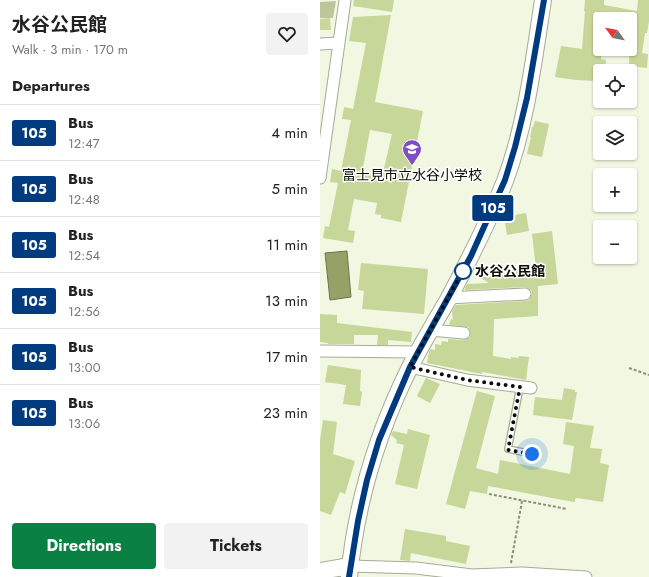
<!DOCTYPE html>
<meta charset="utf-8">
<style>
:root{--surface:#fff;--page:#f2f2f2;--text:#222;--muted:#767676;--line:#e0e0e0;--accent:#0b8043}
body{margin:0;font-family:Jost,"Noto Sans JP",sans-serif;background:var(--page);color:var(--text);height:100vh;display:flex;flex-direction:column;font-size:15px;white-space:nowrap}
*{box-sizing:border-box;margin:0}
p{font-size:13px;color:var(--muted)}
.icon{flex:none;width:22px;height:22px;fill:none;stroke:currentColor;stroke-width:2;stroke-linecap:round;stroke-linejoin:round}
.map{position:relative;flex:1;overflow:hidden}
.details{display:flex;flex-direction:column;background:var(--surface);width:320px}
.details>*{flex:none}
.badge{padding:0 8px;border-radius:3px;font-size:14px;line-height:26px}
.needle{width:26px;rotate:303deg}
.tools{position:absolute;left:273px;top:12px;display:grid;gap:8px}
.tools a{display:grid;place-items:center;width:44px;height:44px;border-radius:4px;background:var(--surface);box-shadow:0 1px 3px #0004;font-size:20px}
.you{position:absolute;width:20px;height:20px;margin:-10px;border:3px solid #fff;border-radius:50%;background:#1a73e8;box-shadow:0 0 0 6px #1a73e833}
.map>.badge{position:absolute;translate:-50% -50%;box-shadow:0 0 0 2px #fff}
h2{padding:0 12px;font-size:15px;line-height:36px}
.round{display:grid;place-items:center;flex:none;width:42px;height:42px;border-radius:4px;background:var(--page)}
.head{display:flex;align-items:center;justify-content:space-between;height:68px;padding:0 12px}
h1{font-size:19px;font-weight:700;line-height:30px}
.action{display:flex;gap:8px;margin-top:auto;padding:8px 12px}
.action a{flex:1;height:46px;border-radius:4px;background:var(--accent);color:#fff;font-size:16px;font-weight:700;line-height:46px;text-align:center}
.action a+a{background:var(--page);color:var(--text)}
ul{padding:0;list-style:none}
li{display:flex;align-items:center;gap:12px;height:56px;padding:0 12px;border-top:1px solid var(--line)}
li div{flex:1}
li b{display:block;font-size:15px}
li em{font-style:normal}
li .badge{min-width:44px;font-weight:700;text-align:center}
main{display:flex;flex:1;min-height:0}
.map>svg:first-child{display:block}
.green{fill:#bbc699}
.water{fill:#94a268;stroke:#6b754b}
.building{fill:#c7d699;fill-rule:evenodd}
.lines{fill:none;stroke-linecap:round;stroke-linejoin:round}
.lane-casing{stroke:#a6ab97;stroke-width:8}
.street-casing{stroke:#a6ab97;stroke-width:13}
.secondary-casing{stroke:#a6ab97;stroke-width:18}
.path{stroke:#8a8e7f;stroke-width:2;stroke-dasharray:3 2;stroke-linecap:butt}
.lane{stroke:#fff;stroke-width:5.5}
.street{stroke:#fff;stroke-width:11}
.secondary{stroke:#fff;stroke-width:16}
.line-casing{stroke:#fff;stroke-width:9}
.line{stroke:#003b80;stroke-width:6}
.walk{stroke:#0b0d06;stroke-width:4;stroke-dasharray:0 7.2}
.stop-dot{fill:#fff;stroke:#003b80;stroke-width:2}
.labels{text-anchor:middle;stroke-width:3;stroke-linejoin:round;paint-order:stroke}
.poi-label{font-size:14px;fill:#0b0d06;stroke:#fff}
.stop-label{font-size:14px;font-weight:bold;fill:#0b0d06;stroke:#fff;text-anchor:start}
</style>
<main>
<section class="details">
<div class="head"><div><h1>水谷公民館</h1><p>Walk · 3 min · 170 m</p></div><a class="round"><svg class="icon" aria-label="heart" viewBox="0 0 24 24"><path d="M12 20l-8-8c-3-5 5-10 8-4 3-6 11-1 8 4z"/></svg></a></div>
<h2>Departures</h2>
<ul>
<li><span class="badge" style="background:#003b80;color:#fff">105</span><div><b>Bus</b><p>12:47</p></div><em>4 min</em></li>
<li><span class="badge" style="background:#003b80;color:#fff">105</span><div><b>Bus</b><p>12:48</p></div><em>5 min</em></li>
<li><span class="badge" style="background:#003b80;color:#fff">105</span><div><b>Bus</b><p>12:54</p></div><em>11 min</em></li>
<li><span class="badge" style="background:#003b80;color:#fff">105</span><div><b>Bus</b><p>12:56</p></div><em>13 min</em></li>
<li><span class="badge" style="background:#003b80;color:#fff">105</span><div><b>Bus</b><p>13:00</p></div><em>17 min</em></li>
<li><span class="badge" style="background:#003b80;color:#fff">105</span><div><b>Bus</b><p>13:06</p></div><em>23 min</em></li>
</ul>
<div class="action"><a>Directions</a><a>Tickets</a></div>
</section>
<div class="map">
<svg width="329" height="577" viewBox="0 0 329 577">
<rect width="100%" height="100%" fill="#f1f7e1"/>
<path class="green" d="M16,1L13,18H0V2Z"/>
<path class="water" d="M27,251L31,297L10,300L5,253Z"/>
<g class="building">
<path d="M34,0H74L72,12L33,6Z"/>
<path d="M265,0H284V5L317,11L318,0H329V21L327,33H325L322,53L328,54L327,68L309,66L310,19H280V49H282L281,59L286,60L285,71H280V80H275V81L256,80L235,77L241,46L262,49L265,11H264Z"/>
<path d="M71,15L55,102L103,111L81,222L61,218V215L55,214L57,203L34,199L28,230L35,231L33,243L3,238L5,226L9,227L18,183L10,182L12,169L21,171L31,120L22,119L24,107L33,109L46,43L29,41L33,17ZM50,130L72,134L62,177L42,173Z"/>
<path d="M10,18L11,30H0V19Z"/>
<path d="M215,121L229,124L222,157L207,154L211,137H210L212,127H213Z"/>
<path d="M206,213L209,231L187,235L184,217Z"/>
<path d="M232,231L238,284L218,286V316L174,319L173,356L191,359V357L198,358L199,356L209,357L206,380L162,372V374L107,363L109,352L110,349L115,350V344L121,345L122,341L128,342V339L144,340L150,337V330L148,327L129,325L131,319L133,320L132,311L136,305L205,301L209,300L212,293L211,290L205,287L145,290V288L147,284L169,283L159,277H171L170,274L188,273V270L216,268L212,234Z"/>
<path d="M41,263L108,269L104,314L42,309L44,291L38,290Z"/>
<path d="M0,314L17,315V323L92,332L91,342L68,340V345H57L58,335H34V344H8V343L0,342Z"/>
<path d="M8,365L41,370L40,391L42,392L40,406L23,404L26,385L5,382Z"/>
<path d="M106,378L120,384L110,403L97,396Z"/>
<path d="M244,388L255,390V392H257L252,420L213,415L215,397L242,400Z"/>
<path d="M157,391L175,396L156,468L178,474L180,460L250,474L254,446L243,444L246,422L274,426L270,448L282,449L280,463L289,465L283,502L257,498L255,499V502L243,500L168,486L167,494L150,491L145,509L126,504Z"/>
<path d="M3,420L17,422L13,454L35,461L25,494L20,492L11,515L0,511V440Z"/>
<path d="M88,429L110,435L97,489L75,484L84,445L76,443L77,440L71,435L73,431L87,434Z"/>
<path d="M85,529L126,536V541L150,546L146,564L91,553L90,561L80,560Z"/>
</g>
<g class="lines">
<defs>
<path id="lane" d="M200,387L188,449L212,454"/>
<g id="street">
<path d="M0,44L18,43"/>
<path d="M0,178L25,0"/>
<path d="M128,298L205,294"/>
<path d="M110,330L144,333"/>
<path d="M0,351L98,352"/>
<path d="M90,367L147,380L211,388"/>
<path d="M30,566L96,568L152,575L202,573L266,577"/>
</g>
<g id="secondary">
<path d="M0,571L30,566"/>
<path d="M29,577C36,504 58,431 91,365C103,342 116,320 129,298C149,260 169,221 185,181C206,125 214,59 223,0"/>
</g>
</defs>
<use href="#lane" class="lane-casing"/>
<use href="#street" class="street-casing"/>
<use href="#secondary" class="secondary-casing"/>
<g class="path">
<path d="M309,368L329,375"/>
<path d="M169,494L247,509"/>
<path d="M191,563L202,501"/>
</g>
<use href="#lane" class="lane"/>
<use href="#street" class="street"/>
<use href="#secondary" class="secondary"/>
</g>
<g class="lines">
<defs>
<path id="line" d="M29,577L38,521L47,480L59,440L90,367L151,256L185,180L195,147L207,98L224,0"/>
</defs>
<use href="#line" class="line-casing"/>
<use href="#line" class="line"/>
<path class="walk" d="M143,271L145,267L90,367L147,380L200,387L188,450L212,454"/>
</g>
<defs>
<symbol id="school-pin" viewBox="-11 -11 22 30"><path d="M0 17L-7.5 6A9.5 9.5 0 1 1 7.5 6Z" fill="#7f4ec6" stroke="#fff"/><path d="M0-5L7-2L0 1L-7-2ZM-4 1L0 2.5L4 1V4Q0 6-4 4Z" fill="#fff"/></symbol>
</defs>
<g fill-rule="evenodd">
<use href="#school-pin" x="81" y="138" width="22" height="30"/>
</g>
<circle class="stop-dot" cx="143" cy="271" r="8"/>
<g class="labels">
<g class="poi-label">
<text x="92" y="180">富士見市立水谷小学校</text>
</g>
<g class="stop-label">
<text x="155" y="276">水谷公民館</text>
</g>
</g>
</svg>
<div class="tools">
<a><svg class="needle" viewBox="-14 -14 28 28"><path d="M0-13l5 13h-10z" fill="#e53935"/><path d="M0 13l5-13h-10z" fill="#767676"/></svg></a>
<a><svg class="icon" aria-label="locate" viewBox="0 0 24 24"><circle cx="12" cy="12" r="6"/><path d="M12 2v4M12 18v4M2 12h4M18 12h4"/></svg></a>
<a><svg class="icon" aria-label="layers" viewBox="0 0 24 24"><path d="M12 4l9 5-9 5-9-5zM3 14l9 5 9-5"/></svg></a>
<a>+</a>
<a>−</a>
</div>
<div class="you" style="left:212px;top:454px"></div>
<b class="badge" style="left:173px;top:208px;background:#003b80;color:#fff">105</b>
</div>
</main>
